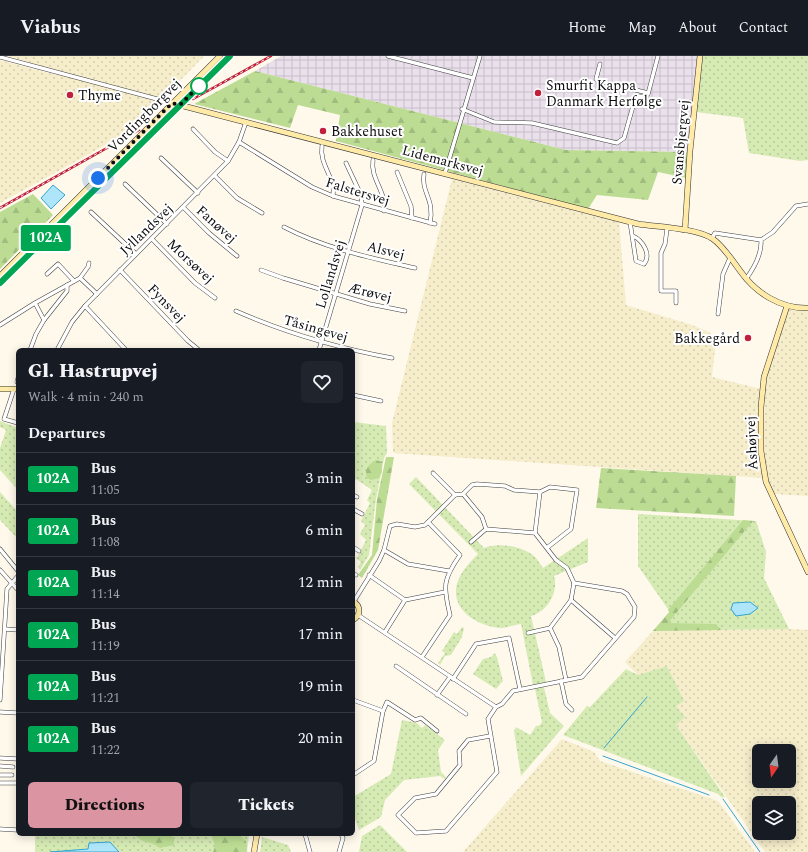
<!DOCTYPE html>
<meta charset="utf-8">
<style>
:root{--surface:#171b24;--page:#20242c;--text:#f1f3f6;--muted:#9ea1a6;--line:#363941;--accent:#db94a1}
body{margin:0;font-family:Spectral,serif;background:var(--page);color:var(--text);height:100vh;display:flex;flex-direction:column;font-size:15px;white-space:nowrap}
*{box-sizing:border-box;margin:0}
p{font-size:13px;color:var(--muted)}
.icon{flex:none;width:22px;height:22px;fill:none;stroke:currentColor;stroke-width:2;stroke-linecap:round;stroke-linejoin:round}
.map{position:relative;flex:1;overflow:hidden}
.panel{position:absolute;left:16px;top:292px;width:339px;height:488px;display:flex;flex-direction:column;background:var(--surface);border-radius:6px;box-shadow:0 2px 10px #0003}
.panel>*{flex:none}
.badge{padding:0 8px;border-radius:3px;font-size:14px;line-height:26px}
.needle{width:26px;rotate:194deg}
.buttons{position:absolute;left:752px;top:688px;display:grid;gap:8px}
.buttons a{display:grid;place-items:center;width:44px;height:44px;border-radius:6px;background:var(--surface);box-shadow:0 2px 10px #0003;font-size:20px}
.you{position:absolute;width:20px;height:20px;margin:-10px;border:3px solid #fff;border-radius:50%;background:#1a73e8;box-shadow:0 0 0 6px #1a73e833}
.map>.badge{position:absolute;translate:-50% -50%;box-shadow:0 0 0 2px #fff}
h2{padding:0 12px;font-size:15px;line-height:36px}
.round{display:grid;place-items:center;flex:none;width:42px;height:42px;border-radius:6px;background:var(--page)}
.overview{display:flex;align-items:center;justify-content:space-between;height:68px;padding:0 12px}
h1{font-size:19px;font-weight:800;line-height:30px}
.cta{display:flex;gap:8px;margin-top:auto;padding:8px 12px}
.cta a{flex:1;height:46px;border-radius:6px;background:var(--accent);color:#111;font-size:16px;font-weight:800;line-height:46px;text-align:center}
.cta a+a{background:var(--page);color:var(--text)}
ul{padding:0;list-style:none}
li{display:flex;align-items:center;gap:12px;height:52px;padding:0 12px;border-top:1px solid var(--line)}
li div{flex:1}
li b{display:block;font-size:15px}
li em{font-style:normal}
li .badge{min-width:44px;font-weight:700;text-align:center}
header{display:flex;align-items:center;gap:24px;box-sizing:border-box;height:56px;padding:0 20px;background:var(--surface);border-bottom:1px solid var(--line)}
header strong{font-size:19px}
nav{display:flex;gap:22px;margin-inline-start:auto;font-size:14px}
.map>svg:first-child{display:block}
.industrial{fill:url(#industrial-grid)}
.farmland{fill:url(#farmland-dots);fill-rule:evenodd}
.grass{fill:url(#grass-dots)}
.forest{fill:url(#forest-firs)}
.water{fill:#afe5f8;stroke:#33a4d2}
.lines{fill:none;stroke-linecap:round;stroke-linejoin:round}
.stream{stroke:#33a4d2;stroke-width:1}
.street-casing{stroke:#3f3f3f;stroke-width:4.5}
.secondary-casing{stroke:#2e2e2e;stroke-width:6}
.street{stroke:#fff;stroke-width:3.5}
.secondary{stroke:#ffeba7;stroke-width:5}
.rail-casing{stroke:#c1203a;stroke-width:2.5}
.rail{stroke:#fff;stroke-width:1;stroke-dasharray:3;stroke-linecap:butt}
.line-casing{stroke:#fff;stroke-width:9}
.line{stroke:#00a651;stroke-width:6}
.walk{stroke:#0c0c0c;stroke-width:4;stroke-dasharray:0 7.2}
.stop-dot{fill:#fff;stroke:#00a651;stroke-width:2}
.poi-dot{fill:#c1203a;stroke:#fff;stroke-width:1.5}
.labels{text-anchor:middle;stroke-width:4;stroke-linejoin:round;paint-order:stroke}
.poi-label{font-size:14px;fill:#0c0c0c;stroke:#fff;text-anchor:start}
.street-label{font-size:14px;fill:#0c0c0c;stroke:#fff}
</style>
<header>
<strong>Viabus</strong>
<nav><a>Home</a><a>Map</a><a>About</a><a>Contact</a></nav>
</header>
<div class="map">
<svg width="808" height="796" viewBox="0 0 808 796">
<defs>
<pattern id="industrial-grid" width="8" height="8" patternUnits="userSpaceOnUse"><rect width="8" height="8" fill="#e9e0ec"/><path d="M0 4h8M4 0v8" fill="none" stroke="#c7bfc9"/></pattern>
<pattern id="farmland-dots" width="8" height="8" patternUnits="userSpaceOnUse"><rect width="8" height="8" fill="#f6edcb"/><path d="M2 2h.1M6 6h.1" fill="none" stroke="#d2caad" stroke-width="1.8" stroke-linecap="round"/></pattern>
<pattern id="grass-dots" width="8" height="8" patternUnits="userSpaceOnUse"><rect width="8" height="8" fill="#d6eab4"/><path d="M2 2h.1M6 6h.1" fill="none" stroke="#b6c89a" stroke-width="1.8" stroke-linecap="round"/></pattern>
<pattern id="forest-firs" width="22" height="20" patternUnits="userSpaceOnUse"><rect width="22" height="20" fill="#bcdc93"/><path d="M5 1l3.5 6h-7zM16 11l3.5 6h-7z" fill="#a0bc7e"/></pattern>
</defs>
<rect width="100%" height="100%" fill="#fff9ec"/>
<path class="industrial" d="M281,0H698L688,96L566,94L255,15Z"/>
<g class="farmland">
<path d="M8,0H204L131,75L0,147V4L56,19L58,15Z"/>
<path d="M452,123L619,166L626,249L689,268L709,276L716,283L712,321L761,333L759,349L758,393L763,422L393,397L392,367Z"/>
<path d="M789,253L808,255V440L774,438L768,424L763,395L765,334L769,311Z"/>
<path d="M789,573L808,574V796H765L676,669V650L668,610L638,619L625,606L653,575ZM759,695H789V725H759ZM759,747H789V777H759Z"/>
<path d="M562,683L594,696L600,705L718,745L755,796H463Z"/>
</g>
<g class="grass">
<path d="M702,0H808V104L800,105L749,97L743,62L696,56Z"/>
<path d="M0,365L18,372V434L0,414V392L6,374L0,371Z"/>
<path d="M353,366L386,370L387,397L384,402L376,443L369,499L360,514L358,511L361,506L353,500L357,502L366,484L360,478L365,469L361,465L370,447L367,444L372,434L356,423L353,427Z"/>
<path d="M416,421L484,492C498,486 524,490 535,501C538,504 540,508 543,512L588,482V506L554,520C559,536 547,556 531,560L546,626L533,629L521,568C514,569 506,572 500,572C476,570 448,552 458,525C462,514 470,506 478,498L409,428Z"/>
<path d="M0,436L18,456V483L0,464Z"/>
<path d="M638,458L756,465L766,496L764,522L789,573L653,575L670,556L638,510Z"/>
<path d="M462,571L464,572L462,581L451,599L445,600L440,609L438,607L445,597L442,595L454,576L457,578Z"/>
<path d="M495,597L497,601L503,625L496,633L473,618L483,603L491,601Z"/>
<path d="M667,610L684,645L676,650L685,661L676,669L725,741H721L718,738L563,679L587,650L590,651L626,613L638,619Z"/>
<path d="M544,631L550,657L564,670L521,720L514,675L516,671L530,679L536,670L540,669L542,666L535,633Z"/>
<path d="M402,664L417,667L422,672L425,669L445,684L438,694L441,716L446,721L445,723L440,720L404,724L385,744L381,761L359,774L353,758V741L391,718Z"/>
<path d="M380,769L407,796H359L362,780Z"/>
<path d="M35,778H246L249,779L247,796H35Z"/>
<path d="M262,781L288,789L291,796H260Z"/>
</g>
<g class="forest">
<path d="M255,15L566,94L688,96L686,122L658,116L648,144L597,139L588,153L336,85L340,59L298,49L290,72L194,48Z"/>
<path d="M33,138L53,159L0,213V156Z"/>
<path d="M386,401H394L378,494L362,522L358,519L372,499L377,443Z"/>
<path d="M376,404L382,406V416L379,422L371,424L367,422C364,413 368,409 376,404Z"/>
<path d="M601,412L736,420L734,460L596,452Z"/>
<path d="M743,464L753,465L668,567L716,568L721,574L653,575L669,556L668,554Z"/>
<path d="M134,778H171L174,783V789L160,792C150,784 144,789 134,778Z"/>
<path d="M211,778H238L246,785L247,796H213L215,790Z"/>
</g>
<g class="water">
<path d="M53,129L65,139L51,153L41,142Z"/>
<path d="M750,546L758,552L750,558L736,560L731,553L733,547Z"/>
<path d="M110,786L119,796H50L88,793L89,787Z"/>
</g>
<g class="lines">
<g class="stream">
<path d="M604,692L647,641"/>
<path d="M603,700L709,739"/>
<path d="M723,743L760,796"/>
</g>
<defs>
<g id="street">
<path d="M388,0L473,22"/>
<path d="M0,1L172,47"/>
<path d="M600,8L596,23L599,25L648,37"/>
<path d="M648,38L658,0"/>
<path d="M462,53L494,66L532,67L617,87L624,82L635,43L639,40L647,41"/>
<path d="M193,73L215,96L228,105"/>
<path d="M239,86L312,131L333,140L435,168"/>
<path d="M322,90C319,109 336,122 333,140"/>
<path d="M161,102L198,137"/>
<path d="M373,104C370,123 387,136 384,155"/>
<path d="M397,116L411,150L412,162"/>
<path d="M445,117L480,0"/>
<path d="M424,118C421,137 435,143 430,167"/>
<path d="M215,120L237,142L262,157"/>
<path d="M125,128L167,168"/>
<path d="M183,151L209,177L237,200"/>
<path d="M91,156L136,198"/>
<path d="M630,166L636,205L644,208C652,198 642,184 633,180"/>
<path d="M284,171C324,192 371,202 415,212"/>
<path d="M667,173L665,188L661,197V235H676V247"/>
<path d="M712,182L715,177L761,184"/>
<path d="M152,183L195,227L215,242"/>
<path d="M120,214L188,285L199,294"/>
<path d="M261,214L283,222L370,248L405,255"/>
<path d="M47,218L58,208L74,225"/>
<path d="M80,222L88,211L89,207"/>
<path d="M746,223C754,212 762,197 761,184L773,176L796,150L808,148"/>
<path d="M85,250L126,294"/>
<path d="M236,255C286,277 338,292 392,302"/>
<path d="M718,258L723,218L730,202"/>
<path d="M44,264L35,247L80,222L97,238"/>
<path d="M0,269L35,247"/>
<path d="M30,294L36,278L44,264L67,235V229"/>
<path d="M57,294L72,266L85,250L228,105L239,86L246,66"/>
<path d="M319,294L362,149L361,139L346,107"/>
<path d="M17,326L18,322"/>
<path d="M14,333L4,363L18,367"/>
<path d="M353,339L381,345"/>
<path d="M433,417L455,439"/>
<path d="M463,438L482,461L486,473"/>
<path d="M353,439L357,441"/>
<path d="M353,453L362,458"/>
<path d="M535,477L540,436"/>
<path d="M471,486L486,473L535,477L556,504L567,512L574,527"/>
<path d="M353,491L359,495"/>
<path d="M0,493L18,515"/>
<path d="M384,494L408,508L449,515"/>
<path d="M0,514L18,534"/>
<path d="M353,517L356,519"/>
<path d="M369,519L405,544L445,536"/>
<path d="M571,544L615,582"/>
<path d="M354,545L379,505L384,494L390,470L397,468L415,471L425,469L455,439L463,438L472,429L477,428L505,430L514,434L540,436L550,431L577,434L571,473L548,491"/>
<path d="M358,559L496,651"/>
<path d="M550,572L559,591L566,624"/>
<path d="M5,573L18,574"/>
<path d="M385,576L405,544"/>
<path d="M528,577L550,572L571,544L574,527"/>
<path d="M422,601L450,559C443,530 443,523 460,499L428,466"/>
<path d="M396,610L466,658"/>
<path d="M453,623L476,588L509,582L520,633"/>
<path d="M561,625L566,648L572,654"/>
<path d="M437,639L450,621"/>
<path d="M0,644L7,533L18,520"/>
<path d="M353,644L383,655L387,646L415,664L421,662L437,675"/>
<path d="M496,651L502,648L513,635L582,621L634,561L635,551L627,538L622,535L574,527"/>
<path d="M0,656L18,657"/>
<path d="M490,680L468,684L459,695L460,709L436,738L415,742L398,759L416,777L446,775L497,716L488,663L496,651"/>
<path d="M0,702L18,703"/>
<path d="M0,710L13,711"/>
<path d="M0,719H12"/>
<path d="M353,719L374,705L383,655"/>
<path d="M0,727H18"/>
<path d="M0,773L17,774"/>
<path d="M305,778L310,796"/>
<path d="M339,796L343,782L341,778"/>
</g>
<g id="secondary">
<path d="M172,47L638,168C658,171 697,172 713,183C724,191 732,204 741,216C756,237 781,253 808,252"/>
<path d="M685,174L690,95L700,0"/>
<path d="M0,220L220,0"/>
<path d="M0,227L230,0"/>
<path d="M787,250L764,321L761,351V395L766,426L808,516"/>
<path d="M0,333H18"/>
<path d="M353,545C361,550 361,559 353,564"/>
<path d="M254,796L257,778"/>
</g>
</defs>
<use href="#street" class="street-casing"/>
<use href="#secondary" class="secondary-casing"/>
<use href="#street" class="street"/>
<use href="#secondary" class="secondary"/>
<defs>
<g id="rail">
<path d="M193,43L271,0"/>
<path d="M0,152L139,74"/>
</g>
</defs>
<use href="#rail" class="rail-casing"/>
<use href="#rail" class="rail"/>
</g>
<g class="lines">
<defs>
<path id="line" d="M0,227L230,0"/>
</defs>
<use href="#line" class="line-casing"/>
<use href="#line" class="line"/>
<path class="walk" d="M98,122L172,47L180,49L199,30"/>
</g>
<circle class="stop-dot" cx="199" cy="30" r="8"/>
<g class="poi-dot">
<circle cx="538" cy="37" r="4"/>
<circle cx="70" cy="39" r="4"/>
<circle cx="323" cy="75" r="4"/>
<circle cx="748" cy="282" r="4"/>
</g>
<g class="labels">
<g class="poi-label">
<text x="546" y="34">Smurfit Kappa<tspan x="546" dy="16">Danmark Herfølge</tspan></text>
<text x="78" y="44">Thyme</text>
<text x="331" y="80">Bakkehuset</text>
<text x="740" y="287" text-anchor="end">Bakkegård</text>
</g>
<g class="street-label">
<text transform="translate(144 59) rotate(-45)" y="5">Vordingborgvej</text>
<text transform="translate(680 86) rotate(-85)" y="5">Svansbjergvej</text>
<text transform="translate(443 104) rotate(15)" y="5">Lidemarksvej</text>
<text transform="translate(358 135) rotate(17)" y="5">Falstersvej</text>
<text transform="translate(217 168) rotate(42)" y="5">Fanøvej</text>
<text transform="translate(146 173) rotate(-44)" y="5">Jyllandsvej</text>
<text transform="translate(386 194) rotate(14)" y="5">Alsvej</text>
<text transform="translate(191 205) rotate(43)" y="5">Morsøvej</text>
<text transform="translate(330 218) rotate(-73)" y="5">Lollandsvej</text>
<text transform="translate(370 236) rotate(14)" y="5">Ærøvej</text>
<text transform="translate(167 247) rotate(46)" y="5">Fynsvej</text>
<text transform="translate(316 272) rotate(16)" y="5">Tåsingevej</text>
<text transform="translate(751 387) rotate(-93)" y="5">Åshøjvej</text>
</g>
</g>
</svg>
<div class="buttons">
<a><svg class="needle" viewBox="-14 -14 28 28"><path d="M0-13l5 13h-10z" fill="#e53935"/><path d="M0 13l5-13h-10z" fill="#9ea1a6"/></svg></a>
<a><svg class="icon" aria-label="layers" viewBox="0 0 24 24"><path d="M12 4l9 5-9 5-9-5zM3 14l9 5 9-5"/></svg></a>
</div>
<div class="you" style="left:98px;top:122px"></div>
<b class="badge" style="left:46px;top:182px;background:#00a651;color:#fff">102A</b>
<section class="panel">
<div class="overview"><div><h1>Gl. Hastrupvej</h1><p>Walk · 4 min · 240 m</p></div><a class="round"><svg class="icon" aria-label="heart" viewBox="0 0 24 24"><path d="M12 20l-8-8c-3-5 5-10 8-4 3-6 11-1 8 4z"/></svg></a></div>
<h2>Departures</h2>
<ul>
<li><span class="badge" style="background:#00a651;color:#fff">102A</span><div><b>Bus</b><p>11:05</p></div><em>3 min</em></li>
<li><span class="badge" style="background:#00a651;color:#fff">102A</span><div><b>Bus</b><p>11:08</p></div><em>6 min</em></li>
<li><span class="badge" style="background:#00a651;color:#fff">102A</span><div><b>Bus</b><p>11:14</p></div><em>12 min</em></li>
<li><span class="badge" style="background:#00a651;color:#fff">102A</span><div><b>Bus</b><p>11:19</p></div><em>17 min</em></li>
<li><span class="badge" style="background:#00a651;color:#fff">102A</span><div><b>Bus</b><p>11:21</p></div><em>19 min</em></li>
<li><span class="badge" style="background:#00a651;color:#fff">102A</span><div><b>Bus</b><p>11:22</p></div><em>20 min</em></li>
</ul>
<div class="cta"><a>Directions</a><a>Tickets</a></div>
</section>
</div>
